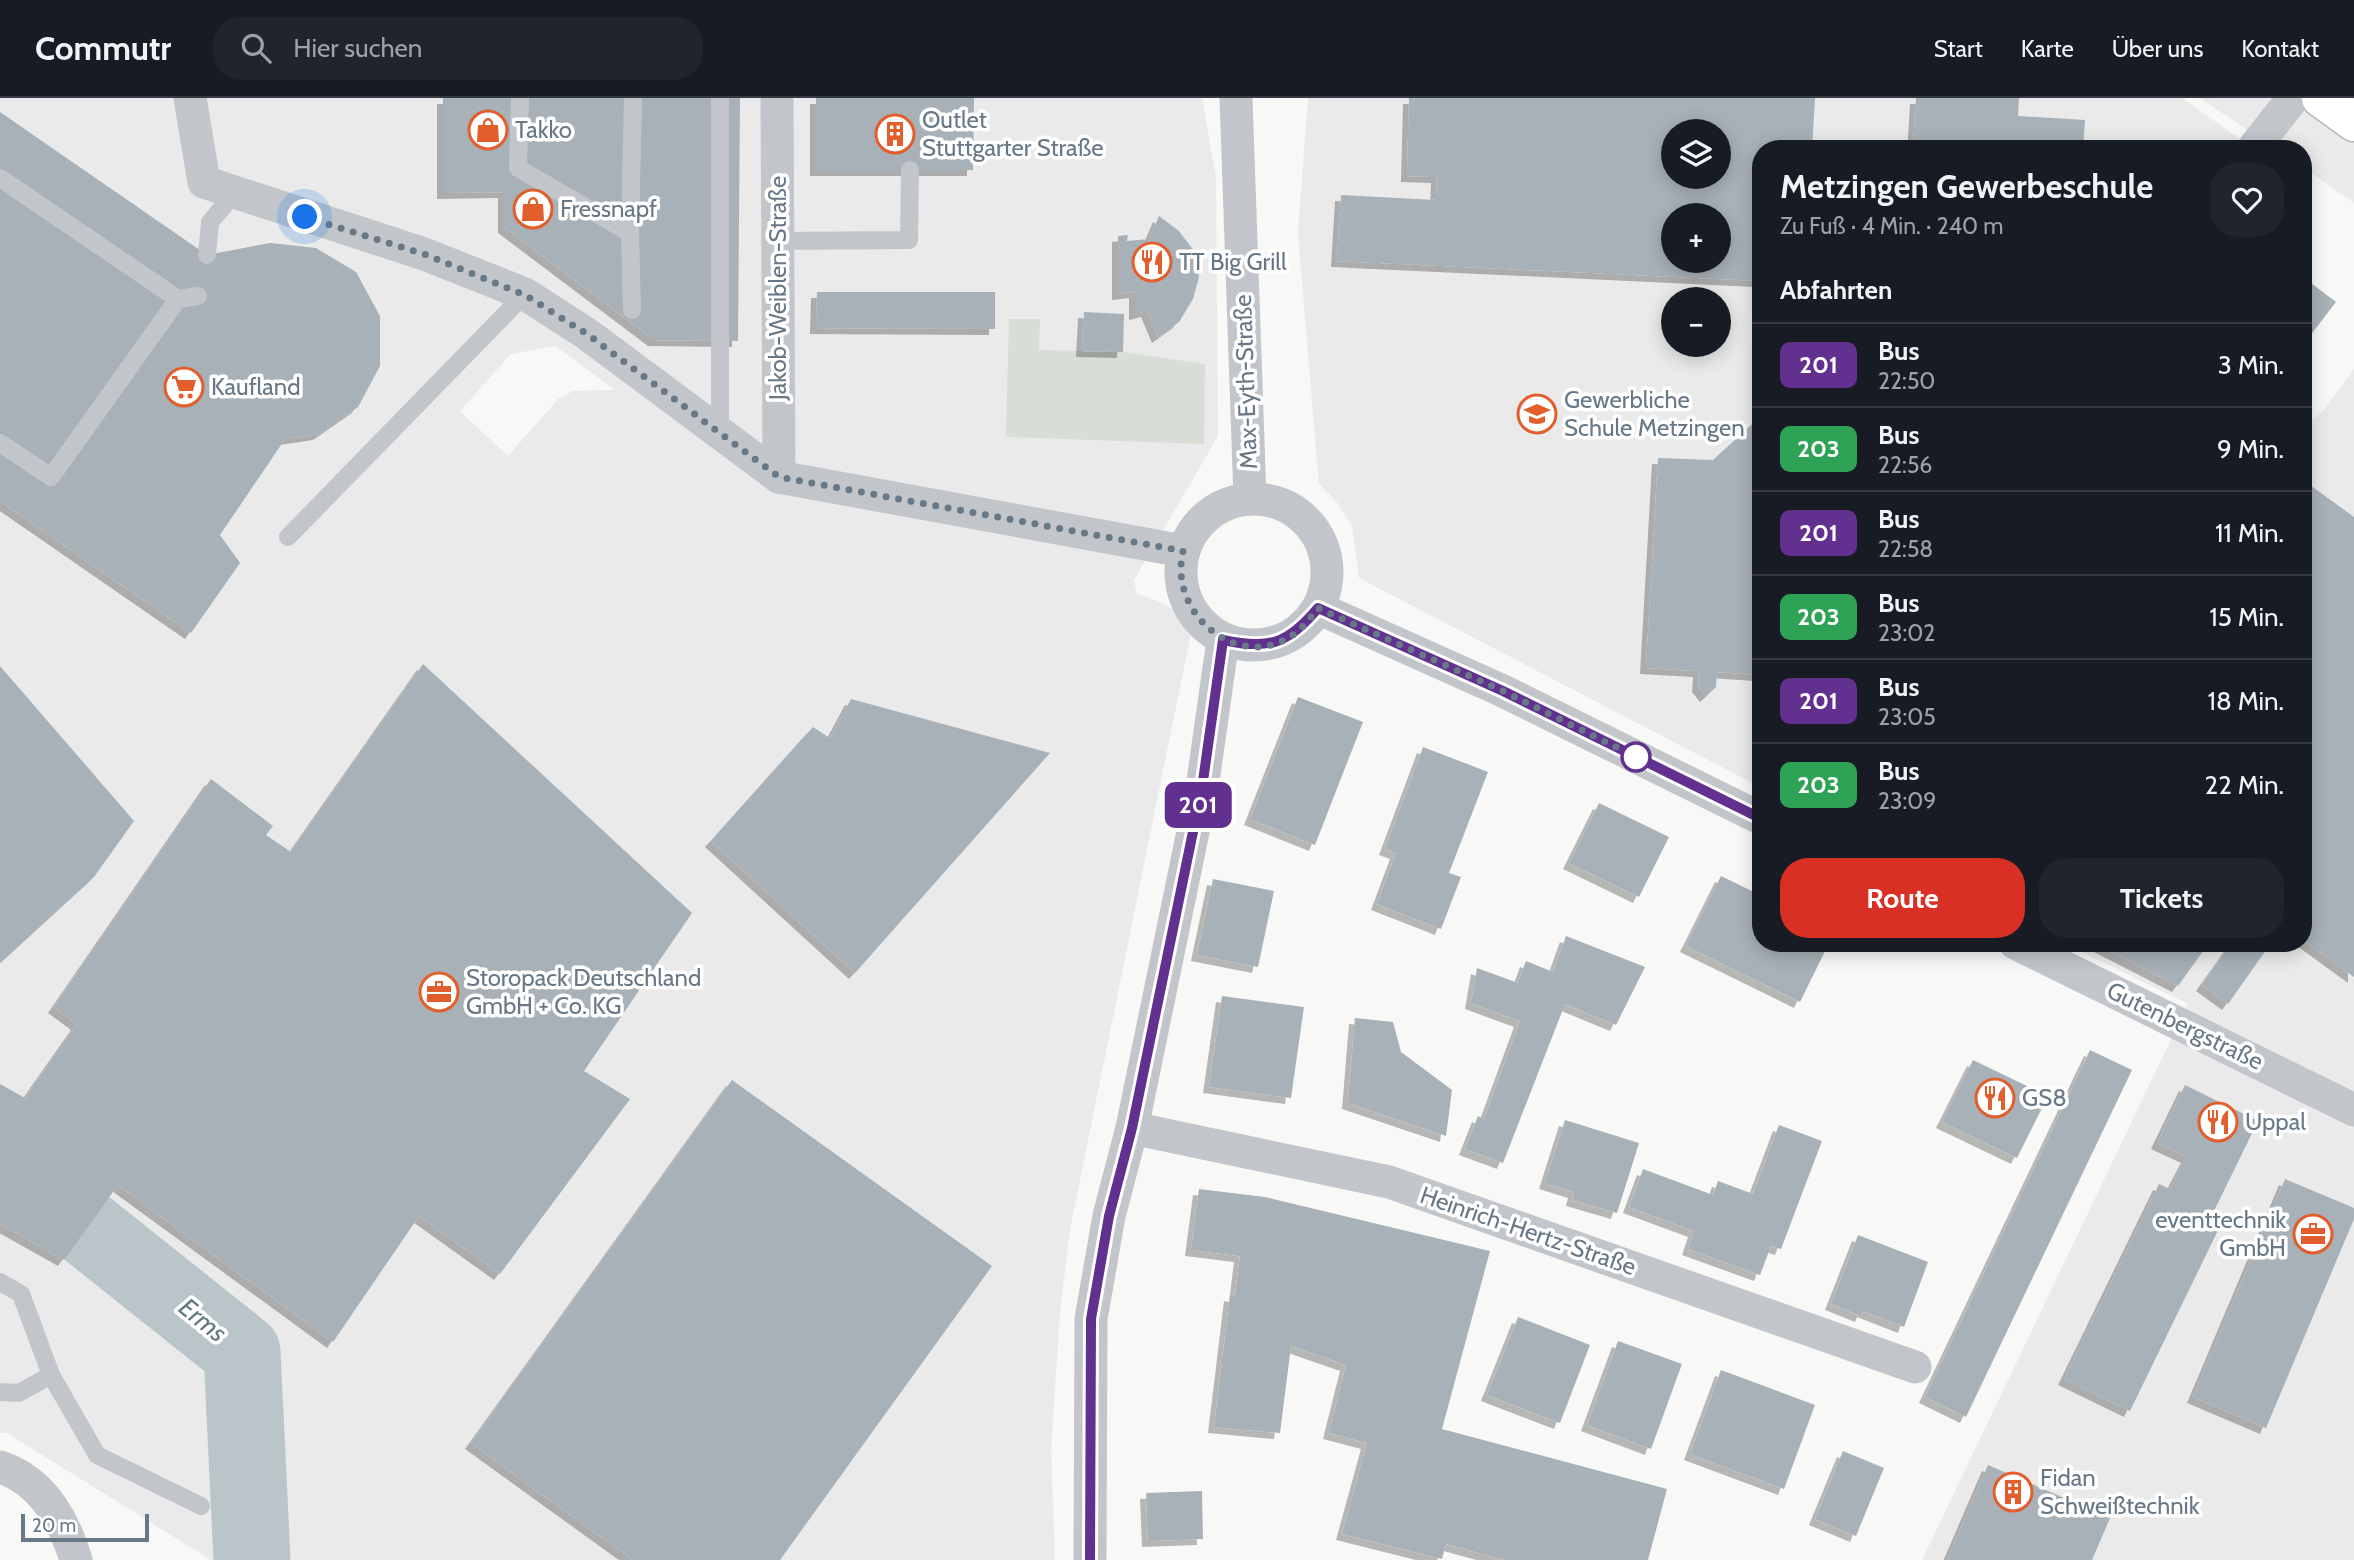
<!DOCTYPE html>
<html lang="de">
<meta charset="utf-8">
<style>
:root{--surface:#171b24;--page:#20242c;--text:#f1f3f6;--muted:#9ea1a6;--line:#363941;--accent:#d93025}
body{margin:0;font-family:Cabin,sans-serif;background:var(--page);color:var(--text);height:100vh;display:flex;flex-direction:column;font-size:26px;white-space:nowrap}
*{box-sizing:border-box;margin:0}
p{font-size:23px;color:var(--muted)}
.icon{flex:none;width:38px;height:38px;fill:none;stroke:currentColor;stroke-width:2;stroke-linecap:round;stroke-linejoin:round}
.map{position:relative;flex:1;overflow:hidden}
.panel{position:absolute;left:1752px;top:42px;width:560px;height:812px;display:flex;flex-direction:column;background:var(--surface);border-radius:28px;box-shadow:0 4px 18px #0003}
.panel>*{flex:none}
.badge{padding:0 14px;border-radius:10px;font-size:24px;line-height:46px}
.fabs{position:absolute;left:1661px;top:21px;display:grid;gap:14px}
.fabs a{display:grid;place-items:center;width:70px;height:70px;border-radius:50%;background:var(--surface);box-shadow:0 4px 18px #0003;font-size:35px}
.scale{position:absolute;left:21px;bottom:18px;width:128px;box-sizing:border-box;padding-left:7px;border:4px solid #687887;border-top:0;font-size:19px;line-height:24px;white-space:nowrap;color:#687887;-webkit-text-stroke:5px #fff;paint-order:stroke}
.you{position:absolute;width:35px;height:35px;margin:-18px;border:5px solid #fff;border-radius:50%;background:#1a73e8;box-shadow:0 0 0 10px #1a73e833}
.map>.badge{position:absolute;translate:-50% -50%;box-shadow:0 0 0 4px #fff}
h2{padding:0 28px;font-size:26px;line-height:63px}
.round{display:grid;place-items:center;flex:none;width:74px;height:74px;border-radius:28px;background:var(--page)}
.headline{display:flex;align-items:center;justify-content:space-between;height:119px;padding:0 28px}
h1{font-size:33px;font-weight:800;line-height:52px}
.action{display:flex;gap:14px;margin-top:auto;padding:14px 28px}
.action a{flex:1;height:80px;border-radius:28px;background:var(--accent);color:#fff;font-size:28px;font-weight:800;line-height:80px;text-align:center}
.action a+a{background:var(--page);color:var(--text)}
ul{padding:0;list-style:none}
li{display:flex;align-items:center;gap:21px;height:84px;padding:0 28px;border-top:2px solid var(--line)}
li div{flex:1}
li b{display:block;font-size:26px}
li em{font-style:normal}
li .badge{min-width:77px;font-weight:700;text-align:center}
header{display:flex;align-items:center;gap:42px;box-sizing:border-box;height:98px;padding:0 35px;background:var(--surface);border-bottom:2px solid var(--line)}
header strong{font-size:33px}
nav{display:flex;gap:38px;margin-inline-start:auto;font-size:24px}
.search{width:490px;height:63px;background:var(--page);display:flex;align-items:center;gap:18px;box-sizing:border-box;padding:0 24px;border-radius:28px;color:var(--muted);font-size:26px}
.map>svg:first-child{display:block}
.built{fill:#e9eae9;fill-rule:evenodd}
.green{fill:#d8ddd5}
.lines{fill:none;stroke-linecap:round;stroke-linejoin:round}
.river{stroke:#bac5ca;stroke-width:77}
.building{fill:#a8b1b7;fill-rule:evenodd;filter:url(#shadow)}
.secondary-casing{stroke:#b4b9be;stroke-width:41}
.lane{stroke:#c2c6ca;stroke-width:18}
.street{stroke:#c2c6ca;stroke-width:33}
.secondary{stroke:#fff;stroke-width:38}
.line-casing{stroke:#fff;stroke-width:16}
.line{stroke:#62308e;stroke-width:10}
.walk{stroke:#687887;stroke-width:7;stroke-dasharray:0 12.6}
.stop-dot{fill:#fff;stroke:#62308e;stroke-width:3.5}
.labels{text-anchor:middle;stroke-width:7;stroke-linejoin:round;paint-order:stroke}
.poi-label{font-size:24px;fill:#687887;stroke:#fff;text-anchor:start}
.street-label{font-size:24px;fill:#687887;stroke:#fff}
.water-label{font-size:26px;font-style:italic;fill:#637982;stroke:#fff}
</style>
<header>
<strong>Commutr</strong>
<div class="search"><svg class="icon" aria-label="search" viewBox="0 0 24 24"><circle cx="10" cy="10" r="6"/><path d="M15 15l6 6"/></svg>Hier suchen</div>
<nav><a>Start</a><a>Karte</a><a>Über uns</a><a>Kontakt</a></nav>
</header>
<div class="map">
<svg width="2354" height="1462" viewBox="0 0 2354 1462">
<defs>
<filter id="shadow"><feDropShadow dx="-6" dy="6" stdDeviation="0" flood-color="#0004"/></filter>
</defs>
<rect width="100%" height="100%" fill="#f8f9f6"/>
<g class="built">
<path d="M0,0H1202L1216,79L1218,338L1134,482L1137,496L1163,505L1181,517L1191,535L1070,1131L1060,1214L1051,1350L1055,1462H211L7,1335H0ZM555,248L615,292L573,293L558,301L508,358L460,313L511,256Z"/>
<path d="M1308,0H2183L2245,45L2241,51H1760V689L1359,480L1352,428L1336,403L1319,386L1298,134ZM1673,33H1718V79H1673ZM1673,117H1718V163H1673ZM1673,201H1718V247H1673Z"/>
<path d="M2200,0H2354V105L2303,69V51H2276Z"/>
<path d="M2354,271V1462H1922L2188,906L2063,845H2303V330L2322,314Z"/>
</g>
<path class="green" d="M1009,221H1040L1039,252L1123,254L1205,266L1204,346L1006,339Z"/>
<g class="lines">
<path class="river" d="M0,1061L242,1254L252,1462"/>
</g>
<g class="building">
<path d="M443,0H740L738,243L654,242L504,129V94L443,95Z"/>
<path d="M816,0H974L973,72H816Z"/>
<path d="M1409,0H1815L1812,51H1760L1757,117H1760V183L1337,163L1341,97L1436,102L1437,79L1407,78ZM1673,33H1718V79H1673ZM1673,117H1718V163H1673Z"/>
<path d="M1916,0H2019L2018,18L2085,22L2083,51H1913Z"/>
<path d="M0,14L207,157L270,145L316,150L356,174L380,218V268L358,309L319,336L285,341L220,437L240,465L191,535L0,403Z"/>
<path d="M1159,118L1179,133L1194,153L1199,179L1193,201L1179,224L1158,239L1147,213L1135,216V194L1118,196V138L1128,137L1127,143L1149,141Z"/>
<path d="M2303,179L2336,204L2303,247Z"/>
<path d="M817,194H995V231L816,230Z"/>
<path d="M1084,214L1124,216L1123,254L1082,253Z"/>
<path d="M1760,319V577L1717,574L1716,589L1706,598L1698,588L1699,573L1646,570L1658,360L1713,362Z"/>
<path d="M2303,382L2354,419V879L2303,842V747L2311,737L2303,731Z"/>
<path d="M423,566L692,815L584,973L630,1001L500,1176L419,1118L333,1244L118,1087L64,1162L0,1126V986L25,1000L77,926L54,909L211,681L273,728L266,737L291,754Z"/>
<path d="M0,568L134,723L94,779L0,865Z"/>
<path d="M1298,599L1363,624L1315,747L1250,721Z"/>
<path d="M851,601L1050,655L855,875L711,743L813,629L830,640Z"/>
<path d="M1423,649L1488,674L1449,775L1461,779L1441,831L1377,806L1396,755L1385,751Z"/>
<path d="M1599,705L1669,739L1639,799L1569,765Z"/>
<path d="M1721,778L1760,797V845H1829L1800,904L1686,848Z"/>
<path d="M1213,781L1274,793L1258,869L1197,857Z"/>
<path d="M1566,838L1645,869L1616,927L1565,906L1503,1065L1465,1051L1478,1018L1484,1021L1520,923L1471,905L1477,870L1518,885L1526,863L1553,874Z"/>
<path d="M2094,845H2209L2178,888Z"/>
<path d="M2232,845H2271L2228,906L2202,887Z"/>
<path d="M1222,898L1304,909L1291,1000L1209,989Z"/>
<path d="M1355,920L1393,924L1401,954L1452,992L1446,1038L1348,1005Z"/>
<path d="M2090,952L2132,972L1966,1319L1925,1299Z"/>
<path d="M1973,962L2048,998L2017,1060L1942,1024Z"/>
<path d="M732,982L992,1168L780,1462H633L471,1345Z"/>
<path d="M2185,987L2258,1023L2214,1113L2225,1118L2130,1313L2064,1281L2159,1086L2170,1091L2187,1059L2157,1045Z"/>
<path d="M1565,1022L1639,1045L1617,1115L1572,1102L1574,1094L1545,1085Z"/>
<path d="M1779,1027L1822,1043L1781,1151L1771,1148L1760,1177L1688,1151L1694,1133L1629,1109L1643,1071L1713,1097L1718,1083L1753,1096Z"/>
<path d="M2285,1081L2354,1110V1121L2266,1330L2193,1299Z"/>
<path d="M1199,1091L1265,1099L1490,1153L1442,1331L1667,1391L1648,1462H1504L1446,1446L1442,1461L1342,1436L1367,1345L1329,1335L1346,1267L1291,1248L1280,1335L1214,1329L1230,1197L1235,1198L1240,1158L1191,1152Z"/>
<path d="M1858,1137L1928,1164L1904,1229L1863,1213L1861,1218L1831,1206Z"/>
<path d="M1518,1219L1590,1247L1560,1325L1487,1297Z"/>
<path d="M1618,1243L1682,1266L1651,1351L1587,1327Z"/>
<path d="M1721,1272L1815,1307L1784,1391L1690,1356Z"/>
<path d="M1843,1353L1884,1370L1856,1438L1815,1421Z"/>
<path d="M1988,1367L2110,1420L2092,1462H1947Z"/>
<path d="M1202,1393L1203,1441L1148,1443L1146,1395Z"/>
</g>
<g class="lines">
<defs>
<path id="secondary" d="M2321,0L2354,24"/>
</defs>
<use href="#secondary" class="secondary-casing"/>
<g class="lane">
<path d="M520,0L518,70L630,135"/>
<path d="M720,0V336"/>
<path d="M0,80L178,201L198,198"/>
<path d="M777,143L909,142L910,72"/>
<path d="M207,157L210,124L234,96"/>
<path d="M632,212L630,135L633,0"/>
<path d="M0,345L51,379L178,201"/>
<path d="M288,439L525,196"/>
<path d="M0,1184L21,1196L51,1277L97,1357L201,1408"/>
<path d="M0,1294L19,1295L51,1277"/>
</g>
<g class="street">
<path d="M190,0L204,84L424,156L525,196L587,236L779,379L1183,453"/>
<path d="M777,0L779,379"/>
<path d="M1236,0L1250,401"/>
<path d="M2253,51L2293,0"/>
<circle cx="1254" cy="474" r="73"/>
<path d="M1318,510L1503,593L1760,720"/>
<path d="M2015,845L2354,1012"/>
<path d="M1132,1030L1389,1084L1915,1269"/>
<path d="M0,1369C43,1383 64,1422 76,1462"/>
<path d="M1090,1462L1091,1221L1109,1118L1132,1030L1202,690L1223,542"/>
</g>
<use href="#secondary" class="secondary"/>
</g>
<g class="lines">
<defs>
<path id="line" d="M1090,1462L1091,1221L1109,1118L1132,1030L1202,690L1223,542C1269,552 1288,546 1318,510L1503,593L1760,720"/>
</defs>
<use href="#line" class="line-casing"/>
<use href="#line" class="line"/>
<path class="walk" d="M305,119L424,156L525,197L587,236L779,379L1183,453C1167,520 1247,580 1300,531C1307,525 1312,517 1318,510L1503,593L1644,663L1636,659"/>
</g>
<defs>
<symbol id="shop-ring" viewBox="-11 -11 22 22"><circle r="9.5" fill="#fff" stroke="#e25e2d" stroke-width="1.5"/><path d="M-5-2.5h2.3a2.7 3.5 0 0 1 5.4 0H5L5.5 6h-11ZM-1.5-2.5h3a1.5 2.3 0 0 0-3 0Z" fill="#e25e2d"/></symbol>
<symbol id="building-ring" viewBox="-11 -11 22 22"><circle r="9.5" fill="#fff" stroke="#e25e2d" stroke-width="1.5"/><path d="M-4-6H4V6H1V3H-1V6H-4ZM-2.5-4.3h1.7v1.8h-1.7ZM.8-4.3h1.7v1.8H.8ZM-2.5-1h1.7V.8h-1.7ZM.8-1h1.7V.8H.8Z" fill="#e25e2d"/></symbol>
<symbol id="restaurant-ring" viewBox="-11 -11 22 22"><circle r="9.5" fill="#fff" stroke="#e25e2d" stroke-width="1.5"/><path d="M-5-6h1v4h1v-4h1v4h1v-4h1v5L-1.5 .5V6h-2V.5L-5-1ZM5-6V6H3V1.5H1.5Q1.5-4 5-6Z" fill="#e25e2d"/></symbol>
<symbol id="supermarket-ring" viewBox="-11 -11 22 22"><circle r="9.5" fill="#fff" stroke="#e25e2d" stroke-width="1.5"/><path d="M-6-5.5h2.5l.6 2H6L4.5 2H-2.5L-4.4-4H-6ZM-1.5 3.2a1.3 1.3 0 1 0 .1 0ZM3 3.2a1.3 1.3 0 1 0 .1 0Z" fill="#e25e2d"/></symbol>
<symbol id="university-ring" viewBox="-11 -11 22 22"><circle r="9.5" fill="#fff" stroke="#e25e2d" stroke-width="1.5"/><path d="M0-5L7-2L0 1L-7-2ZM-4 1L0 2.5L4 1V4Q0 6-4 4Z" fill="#e25e2d"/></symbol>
<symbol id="office-ring" viewBox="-11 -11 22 22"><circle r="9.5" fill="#fff" stroke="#e25e2d" stroke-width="1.5"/><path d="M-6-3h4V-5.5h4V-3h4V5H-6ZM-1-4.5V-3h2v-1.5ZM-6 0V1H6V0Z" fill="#e25e2d"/></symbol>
</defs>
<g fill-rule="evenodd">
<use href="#shop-ring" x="466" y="10" width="44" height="44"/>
<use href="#building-ring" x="873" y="14" width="44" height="44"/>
<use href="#shop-ring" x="511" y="89" width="44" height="44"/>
<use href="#restaurant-ring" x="1130" y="142" width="44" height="44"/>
<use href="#supermarket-ring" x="162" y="267" width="44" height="44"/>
<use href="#university-ring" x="1515" y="294" width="44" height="44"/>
<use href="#office-ring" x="417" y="872" width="44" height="44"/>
<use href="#restaurant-ring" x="1973" y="978" width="44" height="44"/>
<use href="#restaurant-ring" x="2196" y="1002" width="44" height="44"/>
<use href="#office-ring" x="2291" y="1114" width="44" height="44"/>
<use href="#building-ring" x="1991" y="1372" width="44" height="44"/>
</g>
<circle class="stop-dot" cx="1636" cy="659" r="14"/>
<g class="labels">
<g class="poi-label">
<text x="922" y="30">Outlet<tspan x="922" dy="28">Stuttgarter Straße</tspan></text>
<text x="515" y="40">Takko</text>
<text x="560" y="119">Fressnapf</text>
<text x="1179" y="172">TT Big Grill</text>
<text x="211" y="297">Kaufland</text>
<text x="1564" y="310">Gewerbliche<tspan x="1564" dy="28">Schule Metzingen</tspan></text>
<text x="466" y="888">Storopack Deutschland<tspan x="466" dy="28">GmbH + Co. KG</tspan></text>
<text x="2022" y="1008">GS8</text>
<text x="2245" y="1032">Uppal</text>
<text x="2286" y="1130" text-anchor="end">eventtechnik<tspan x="2286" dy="28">GmbH</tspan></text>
<text x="2040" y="1388">Fidan<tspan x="2040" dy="28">Schweißtechnik</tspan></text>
</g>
<g class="street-label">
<text transform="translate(778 190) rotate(-90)" y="8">Jakob-Weiblen-Straße</text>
<text transform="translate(1246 284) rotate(-92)" y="8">Max-Eyth-Straße</text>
<text transform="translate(2185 928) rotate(26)" y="8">Gutenbergstraße</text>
<text transform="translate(1528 1133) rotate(19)" y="8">Heinrich-Hertz-Straße</text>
</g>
<g class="water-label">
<text transform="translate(203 1222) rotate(39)" y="9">Erms</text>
</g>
</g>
</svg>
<div class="fabs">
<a><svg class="icon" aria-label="layers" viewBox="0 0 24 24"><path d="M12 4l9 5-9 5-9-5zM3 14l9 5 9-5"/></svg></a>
<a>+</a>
<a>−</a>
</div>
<div class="scale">20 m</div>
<div class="you" style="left:305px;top:119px"></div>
<b class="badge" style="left:1198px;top:707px;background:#62308e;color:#fff">201</b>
<section class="panel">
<div class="headline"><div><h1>Metzingen Gewerbeschule</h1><p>Zu Fuß · 4 Min. · 240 m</p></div><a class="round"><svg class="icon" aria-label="heart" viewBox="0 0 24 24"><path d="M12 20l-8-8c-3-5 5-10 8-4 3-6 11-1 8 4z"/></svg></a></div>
<h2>Abfahrten</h2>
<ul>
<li><span class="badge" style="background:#62308e;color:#fff">201</span><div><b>Bus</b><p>22:50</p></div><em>3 Min.</em></li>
<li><span class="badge" style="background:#2ea355;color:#fff">203</span><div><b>Bus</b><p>22:56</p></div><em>9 Min.</em></li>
<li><span class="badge" style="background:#62308e;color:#fff">201</span><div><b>Bus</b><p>22:58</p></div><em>11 Min.</em></li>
<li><span class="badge" style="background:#2ea355;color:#fff">203</span><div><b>Bus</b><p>23:02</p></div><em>15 Min.</em></li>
<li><span class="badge" style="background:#62308e;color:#fff">201</span><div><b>Bus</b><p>23:05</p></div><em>18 Min.</em></li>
<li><span class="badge" style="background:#2ea355;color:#fff">203</span><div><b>Bus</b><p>23:09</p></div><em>22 Min.</em></li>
</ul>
<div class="action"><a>Route</a><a>Tickets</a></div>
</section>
</div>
